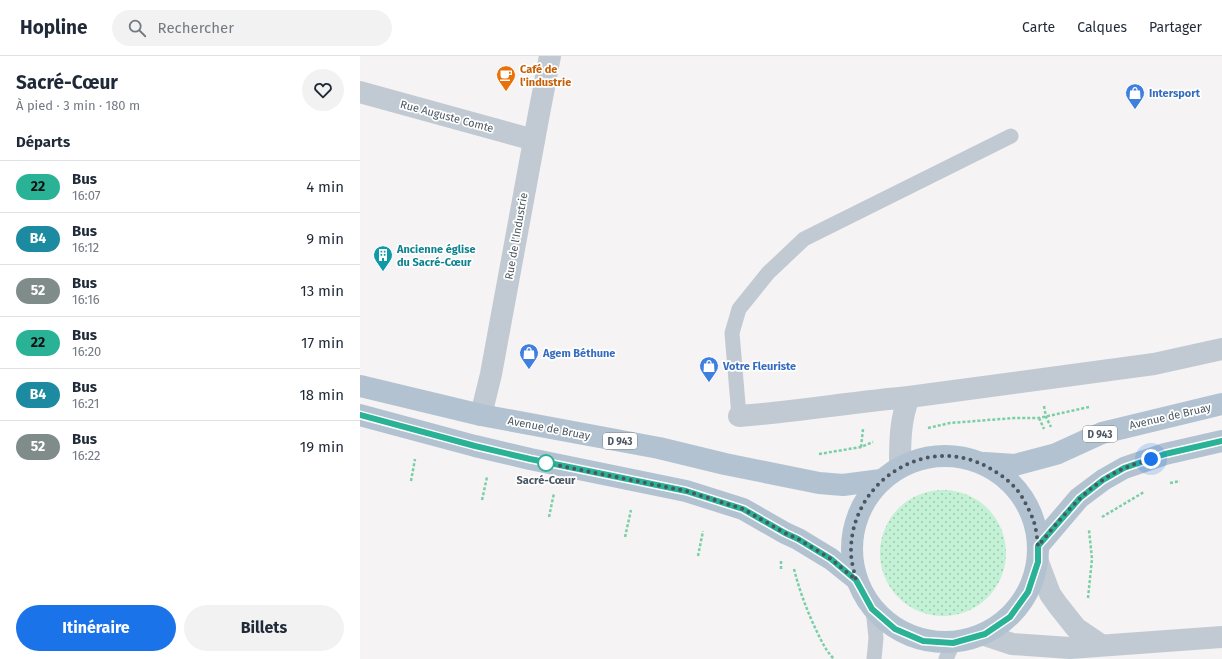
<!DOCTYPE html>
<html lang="fr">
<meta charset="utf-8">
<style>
:root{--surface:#fff;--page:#f2f2f3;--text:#1f2937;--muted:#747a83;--line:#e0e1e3;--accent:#1a73e8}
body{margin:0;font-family:"Fira Sans",sans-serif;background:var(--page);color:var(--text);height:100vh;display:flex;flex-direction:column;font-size:15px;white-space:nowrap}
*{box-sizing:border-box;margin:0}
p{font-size:13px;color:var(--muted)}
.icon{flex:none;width:22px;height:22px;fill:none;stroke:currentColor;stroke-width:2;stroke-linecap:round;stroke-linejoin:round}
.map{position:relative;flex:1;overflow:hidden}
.side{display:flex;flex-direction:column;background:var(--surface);width:360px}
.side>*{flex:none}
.badge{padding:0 8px;border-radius:13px;font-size:14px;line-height:26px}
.you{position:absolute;width:20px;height:20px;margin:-10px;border:3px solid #fff;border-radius:50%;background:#1a73e8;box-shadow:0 0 0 6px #1a73e833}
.map>.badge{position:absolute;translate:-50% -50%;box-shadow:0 0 0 2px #fff}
h2{padding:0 16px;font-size:15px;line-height:36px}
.round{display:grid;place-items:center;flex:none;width:42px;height:42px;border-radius:21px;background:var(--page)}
.summary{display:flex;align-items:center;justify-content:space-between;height:68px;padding:0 16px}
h1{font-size:19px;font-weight:700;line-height:30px}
.primary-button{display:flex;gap:8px;margin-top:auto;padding:8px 16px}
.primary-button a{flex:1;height:46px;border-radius:24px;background:var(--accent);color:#fff;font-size:16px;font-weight:700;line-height:46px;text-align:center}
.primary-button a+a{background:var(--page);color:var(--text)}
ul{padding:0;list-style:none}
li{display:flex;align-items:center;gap:12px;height:52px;padding:0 16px;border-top:1px solid var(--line)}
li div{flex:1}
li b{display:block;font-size:15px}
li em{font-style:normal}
li .badge{min-width:44px;font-weight:700;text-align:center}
header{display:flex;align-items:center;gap:24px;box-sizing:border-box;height:56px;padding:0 20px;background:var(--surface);border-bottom:1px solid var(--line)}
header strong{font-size:19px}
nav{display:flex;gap:22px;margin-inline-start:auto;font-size:14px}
.search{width:280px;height:36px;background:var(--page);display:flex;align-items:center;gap:10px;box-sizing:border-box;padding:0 14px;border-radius:22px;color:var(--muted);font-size:15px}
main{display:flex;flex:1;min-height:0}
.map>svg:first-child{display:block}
.grass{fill:url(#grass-dots)}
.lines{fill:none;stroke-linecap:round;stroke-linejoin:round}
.path{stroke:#7ad0a6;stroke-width:2.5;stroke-dasharray:3 2;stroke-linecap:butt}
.lane{stroke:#c1cad2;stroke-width:15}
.street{stroke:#c1cad2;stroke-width:22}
.primary{stroke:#b3c2d1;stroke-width:22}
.line-casing{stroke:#fff;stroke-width:9}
.line{stroke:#2ab297;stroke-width:6}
.walk{stroke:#4a5661;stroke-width:4;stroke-dasharray:0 7.2}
.stop-dot{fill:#fff;stroke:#2ab297;stroke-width:2}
.labels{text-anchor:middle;stroke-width:3.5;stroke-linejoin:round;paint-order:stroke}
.shield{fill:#fff;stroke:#808990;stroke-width:1}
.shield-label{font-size:10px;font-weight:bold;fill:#4a5661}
.food-label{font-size:11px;font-weight:bold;fill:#c56008;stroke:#fff;text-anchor:start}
.shop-label{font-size:11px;font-weight:bold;fill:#366cbe;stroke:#fff;text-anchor:start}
.street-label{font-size:11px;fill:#4a5661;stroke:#fff}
.culture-label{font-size:11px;font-weight:bold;fill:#0d838f;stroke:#fff;text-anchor:start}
.stop-label{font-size:11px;font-weight:bold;fill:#4a5661;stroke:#fff}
</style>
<header>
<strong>Hopline</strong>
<div class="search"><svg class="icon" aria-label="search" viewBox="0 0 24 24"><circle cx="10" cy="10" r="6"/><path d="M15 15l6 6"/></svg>Rechercher</div>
<nav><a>Carte</a><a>Calques</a><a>Partager</a></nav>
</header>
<main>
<section class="side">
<div class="summary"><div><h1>Sacré-Cœur</h1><p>À pied · 3 min · 180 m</p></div><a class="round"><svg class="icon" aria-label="heart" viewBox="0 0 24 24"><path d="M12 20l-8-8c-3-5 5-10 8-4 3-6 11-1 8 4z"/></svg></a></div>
<h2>Départs</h2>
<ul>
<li><span class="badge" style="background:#2ab297;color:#111">22</span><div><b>Bus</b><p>16:07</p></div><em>4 min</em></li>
<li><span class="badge" style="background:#1c8aa1;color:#fff">B4</span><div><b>Bus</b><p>16:12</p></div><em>9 min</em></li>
<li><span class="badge" style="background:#808c89;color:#fff">52</span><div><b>Bus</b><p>16:16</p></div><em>13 min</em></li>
<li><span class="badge" style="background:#2ab297;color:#111">22</span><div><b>Bus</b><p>16:20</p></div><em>17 min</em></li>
<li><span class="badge" style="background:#1c8aa1;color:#fff">B4</span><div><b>Bus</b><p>16:21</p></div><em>18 min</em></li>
<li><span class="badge" style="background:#808c89;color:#fff">52</span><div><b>Bus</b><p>16:22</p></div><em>19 min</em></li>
</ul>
<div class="primary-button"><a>Itinéraire</a><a>Billets</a></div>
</section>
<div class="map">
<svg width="862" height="603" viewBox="0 0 862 603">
<defs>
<pattern id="grass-dots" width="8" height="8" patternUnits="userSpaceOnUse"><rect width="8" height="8" fill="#c3f1d5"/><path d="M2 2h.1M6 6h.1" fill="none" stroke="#a0c6b0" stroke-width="1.8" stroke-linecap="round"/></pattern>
</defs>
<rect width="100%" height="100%" fill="#f5f3f3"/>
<circle class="grass" cx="583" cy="497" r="63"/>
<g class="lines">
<g class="path">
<path d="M684,350L686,361L691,371"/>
<path d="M679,362L684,373"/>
<path d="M568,372L590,367L654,362H679L729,351"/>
<path d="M501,391L503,373"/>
<path d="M459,398L501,391L513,386"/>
<path d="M51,425L55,403"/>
<path d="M810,427L820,425"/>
<path d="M122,444L127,421"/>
<path d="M189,461L194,437"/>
<path d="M742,461L784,436"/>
<path d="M265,481L271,454"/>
<path d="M338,500L343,475"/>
<path d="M421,513V505"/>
<path d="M434,513C440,537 449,560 460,582C464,590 468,597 474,603"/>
<path d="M728,542L732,503L729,474"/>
</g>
<g class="lane">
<path d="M379,360L372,277L379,253L408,217L444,183L651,80"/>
<path d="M513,553L516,582L514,603"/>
<path d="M586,603L593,587"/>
</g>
<g class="street">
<path d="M0,36L174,84"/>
<path d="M121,359L131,318L178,63L190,0"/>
<path d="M379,360C436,356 492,346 549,341L794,308L862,293"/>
<path d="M540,410C540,386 540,364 549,341"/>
<path d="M678,506L690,538L697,548L716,572L741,589"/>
<path d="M625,579L652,588L710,592L862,581"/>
</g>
<g class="primary">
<path d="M0,330L121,359L299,392L365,408L459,427L483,429L521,424"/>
<path d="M0,359L115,390L170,403L326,435L383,453L425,477L438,483L471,503L496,523"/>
<circle cx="585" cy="493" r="93"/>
<path d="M625,407L655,409L696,398L742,377L862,348"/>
<path d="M678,490L719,442L743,424L764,412L805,398L862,385"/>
</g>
</g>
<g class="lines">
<defs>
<path id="line" d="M0,359L115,390L170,403L326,435L383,453L425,477L438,483L471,503L496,524L512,553L535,573L563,585L593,587L625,578L650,561L668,536L678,506V490L720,442L743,424L764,412L805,398L862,385"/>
</defs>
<use href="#line" class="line-casing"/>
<use href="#line" class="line"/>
<path class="walk" d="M186,407L326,435L383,453L425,477L438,483L471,503L496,524C494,515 491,505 491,496C490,425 568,375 631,413C643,420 655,429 662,441C666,448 670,456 673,463C676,471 677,481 678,490C704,459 727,428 765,412C773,408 783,406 791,403"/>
</g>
<defs>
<symbol id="cafe-pin" viewBox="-11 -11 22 30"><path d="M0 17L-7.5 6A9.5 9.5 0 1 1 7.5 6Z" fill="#e8710a" stroke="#fff"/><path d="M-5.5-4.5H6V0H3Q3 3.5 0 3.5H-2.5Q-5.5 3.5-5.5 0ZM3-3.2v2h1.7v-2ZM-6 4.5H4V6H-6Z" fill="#fff"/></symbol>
<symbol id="shop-pin" viewBox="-11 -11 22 30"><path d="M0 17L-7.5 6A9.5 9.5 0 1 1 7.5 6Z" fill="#3f7fe0" stroke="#fff"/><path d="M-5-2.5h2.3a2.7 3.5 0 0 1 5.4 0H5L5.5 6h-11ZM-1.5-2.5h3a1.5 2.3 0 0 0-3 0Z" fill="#fff"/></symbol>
<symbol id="building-pin" viewBox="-11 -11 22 30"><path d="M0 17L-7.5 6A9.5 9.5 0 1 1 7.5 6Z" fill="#0f9aa8" stroke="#fff"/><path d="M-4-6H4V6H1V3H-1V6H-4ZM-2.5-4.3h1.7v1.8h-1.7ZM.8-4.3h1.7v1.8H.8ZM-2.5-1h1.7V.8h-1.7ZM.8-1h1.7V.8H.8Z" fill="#fff"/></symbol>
</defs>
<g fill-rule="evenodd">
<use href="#cafe-pin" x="135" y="8" width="22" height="30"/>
<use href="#shop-pin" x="764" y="26" width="22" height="30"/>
<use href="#building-pin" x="12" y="188" width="22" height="30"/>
<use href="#shop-pin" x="158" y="286" width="22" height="30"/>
<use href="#shop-pin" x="338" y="299" width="22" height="30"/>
</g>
<circle class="stop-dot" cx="186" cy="407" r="8"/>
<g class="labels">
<g class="shield">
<rect x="723" y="370" width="34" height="16" rx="3"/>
<rect x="243" y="377" width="34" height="16" rx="3"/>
</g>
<g class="shield-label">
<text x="740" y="382">D 943</text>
<text x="260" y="389">D 943</text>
</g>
<g class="food-label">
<text x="160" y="17">Café de<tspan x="160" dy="13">l'industrie</tspan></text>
</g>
<g class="shop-label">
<text x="789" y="41">Intersport</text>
<text x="183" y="301">Agem Béthune</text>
<text x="363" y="314">Votre Fleuriste</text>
</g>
<g class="street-label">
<text transform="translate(87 60) rotate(15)" y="4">Rue Auguste Comte</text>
<text transform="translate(156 180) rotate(-80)" y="4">Rue de l'Industrie</text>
<text transform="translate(810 360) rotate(-13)" y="4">Avenue de Bruay</text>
<text transform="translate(189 372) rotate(11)" y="4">Avenue de Bruay</text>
</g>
<g class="culture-label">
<text x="37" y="197">Ancienne église<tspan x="37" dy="13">du Sacré-Cœur</tspan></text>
</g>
<g class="stop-label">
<text x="186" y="428">Sacré-Cœur</text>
</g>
</g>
</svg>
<div class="you" style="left:791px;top:403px"></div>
</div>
</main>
